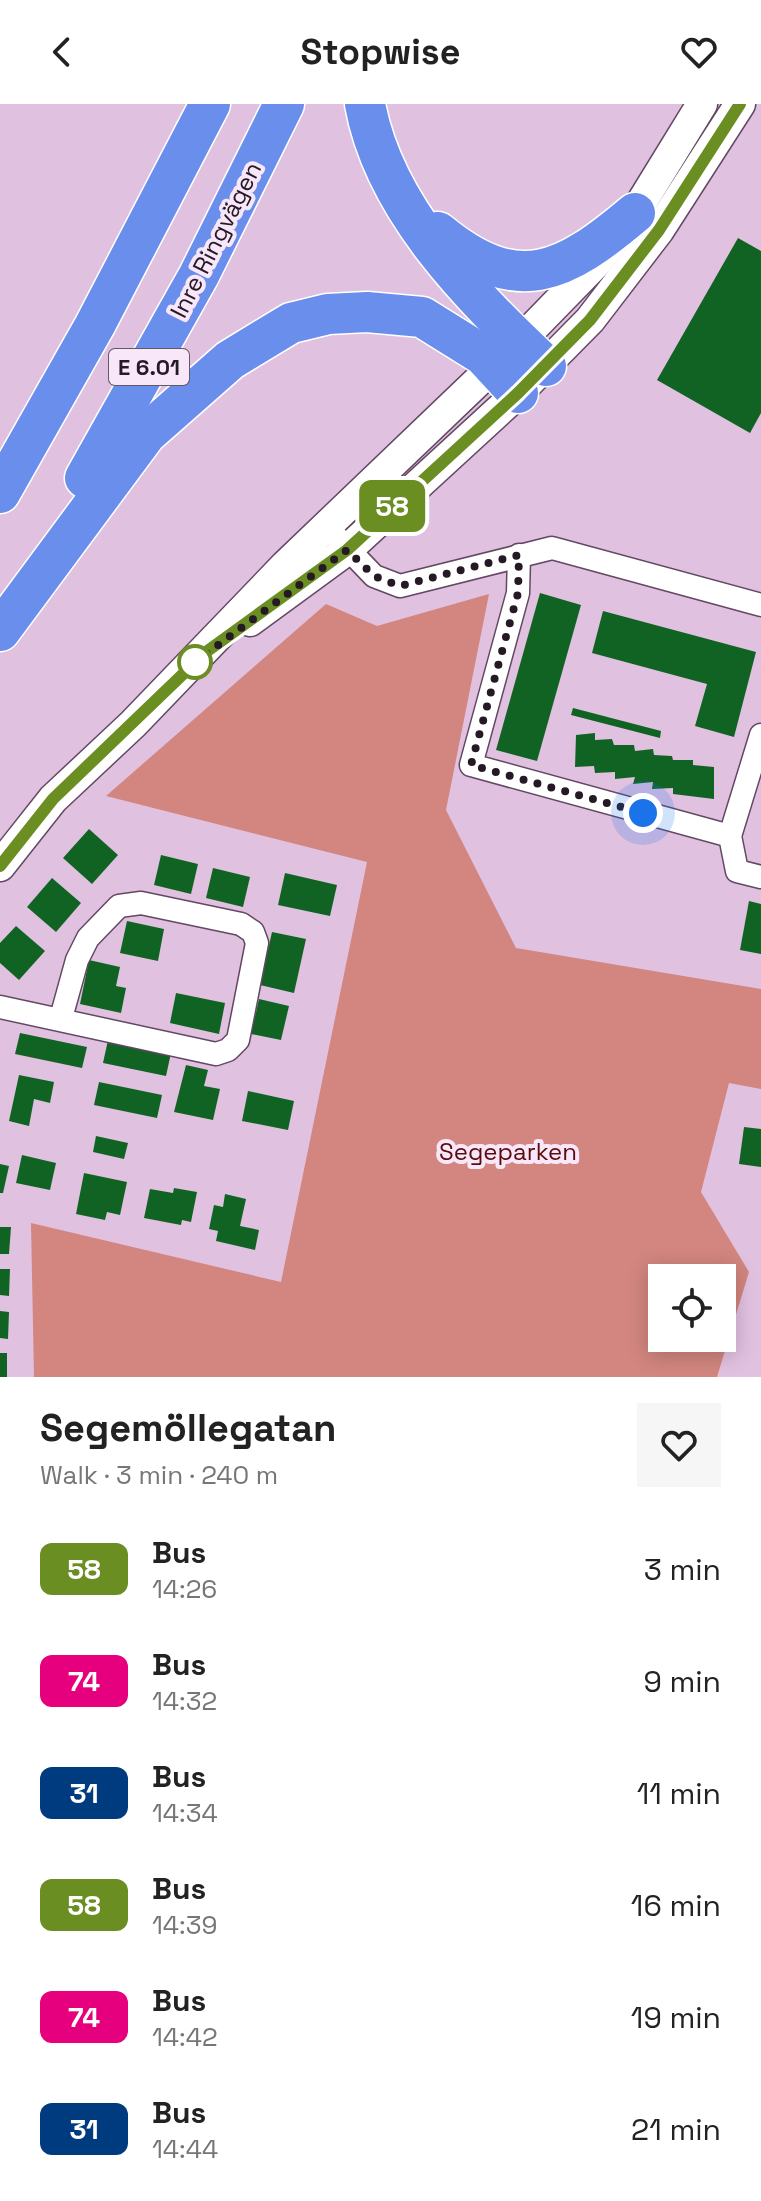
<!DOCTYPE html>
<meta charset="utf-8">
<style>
:root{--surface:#fff;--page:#f6f6f6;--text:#222;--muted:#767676}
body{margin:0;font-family:"Space Grotesk",sans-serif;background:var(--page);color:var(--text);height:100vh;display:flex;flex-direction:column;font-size:30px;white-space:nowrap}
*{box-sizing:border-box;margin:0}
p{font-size:26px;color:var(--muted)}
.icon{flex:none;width:44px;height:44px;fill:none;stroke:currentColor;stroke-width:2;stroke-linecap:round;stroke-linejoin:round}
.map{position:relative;height:1273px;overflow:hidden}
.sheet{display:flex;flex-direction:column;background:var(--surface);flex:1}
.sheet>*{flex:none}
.badge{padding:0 16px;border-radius:12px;font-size:28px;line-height:52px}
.tools{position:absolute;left:648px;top:1160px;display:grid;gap:16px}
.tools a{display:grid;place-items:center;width:88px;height:88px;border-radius:0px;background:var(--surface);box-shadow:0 4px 20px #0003;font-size:40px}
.you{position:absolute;width:40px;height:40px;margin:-20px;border:6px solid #fff;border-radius:50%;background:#1a73e8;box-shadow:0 0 0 12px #1a73e833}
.map>.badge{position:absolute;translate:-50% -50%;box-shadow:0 0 0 4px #fff}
.round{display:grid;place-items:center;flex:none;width:84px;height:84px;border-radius:0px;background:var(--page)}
.summary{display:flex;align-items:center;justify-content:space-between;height:136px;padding:0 40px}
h1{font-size:38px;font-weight:800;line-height:60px}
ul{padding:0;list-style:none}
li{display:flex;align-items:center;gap:24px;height:112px;padding:0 40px}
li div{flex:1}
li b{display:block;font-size:30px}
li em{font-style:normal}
li .badge{min-width:88px;font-weight:700;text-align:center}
header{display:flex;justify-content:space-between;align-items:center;height:104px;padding:0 40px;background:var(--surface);font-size:36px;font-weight:800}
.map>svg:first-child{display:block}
.green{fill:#d2867f;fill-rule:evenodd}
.building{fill:#116323}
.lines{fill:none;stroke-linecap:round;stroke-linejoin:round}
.street-casing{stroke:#634863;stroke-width:25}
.secondary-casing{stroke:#634863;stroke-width:33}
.highway-casing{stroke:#fff;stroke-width:43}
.street{stroke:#fff;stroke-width:22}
.secondary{stroke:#fff;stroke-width:30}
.highway{stroke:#698eec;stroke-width:40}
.line-casing{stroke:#fff;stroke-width:18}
.line{stroke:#6b8e23;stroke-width:12}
.walk{stroke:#251925;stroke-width:8;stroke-dasharray:0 14.4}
.stop-dot{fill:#fff;stroke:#6b8e23;stroke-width:4}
.labels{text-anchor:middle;stroke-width:8;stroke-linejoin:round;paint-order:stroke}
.shield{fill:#f8e7f8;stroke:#645764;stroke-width:2}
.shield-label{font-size:22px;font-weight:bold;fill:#251925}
.street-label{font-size:24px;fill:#251925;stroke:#f8e7f8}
.park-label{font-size:24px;fill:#5b0c0d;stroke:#f8e7f8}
</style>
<header><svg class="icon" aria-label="back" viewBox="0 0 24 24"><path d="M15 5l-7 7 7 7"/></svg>Stopwise<svg class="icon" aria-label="heart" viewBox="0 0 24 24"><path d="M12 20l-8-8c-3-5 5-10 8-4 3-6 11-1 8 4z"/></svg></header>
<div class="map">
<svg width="761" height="1273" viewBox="0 0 761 1273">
<rect width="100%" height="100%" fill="#e1c1e0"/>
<path class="green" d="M489,490L446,706L516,844L761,885V985L729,979L701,1088L749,1168L717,1273H34L31,1119L281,1178L367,758L106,692L326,500L377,522ZM722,1174V1234H662V1174Z"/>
<g class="building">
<path d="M738,134L761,147V309L750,329L657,276Z"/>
<path d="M540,489L581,501L537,657L496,646Z"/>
<path d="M603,507L756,548L734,633L695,622L707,580L592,549Z"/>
<path d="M573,604L661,627L660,634L571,611Z"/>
<path d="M595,629V636L612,635L614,641H634L635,647L653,645L654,651L672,652L673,656H693V661L714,663V695L673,690V684L652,685L653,678L633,680L635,673L615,675V668L595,669L594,662L575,663L576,631Z"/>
<path d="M89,725L118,751L92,780L63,754Z"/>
<path d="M161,751L198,760L191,790L154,781Z"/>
<path d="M213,764L250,773L243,803L206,794Z"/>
<path d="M285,769L337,781L330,812L278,801Z"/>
<path d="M52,774L81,799L56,828L27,803Z"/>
<path d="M749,797L761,800V850L740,846Z"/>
<path d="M127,817L164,825L158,857L120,849Z"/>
<path d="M16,822L45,847L19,876L0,859V839Z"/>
<path d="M272,828L306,835L294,889L260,881Z"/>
<path d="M89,856L120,863L116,882L126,884L121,909L80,900Z"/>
<path d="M176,889L225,899L219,930L170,919Z"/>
<path d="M259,895L289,902L281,936L251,930Z"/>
<path d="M20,929L87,943L82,964L15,950Z"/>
<path d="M108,936L171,949L166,972L103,959Z"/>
<path d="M186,961L208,966L204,982L220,985L213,1016L174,1008Z"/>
<path d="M19,971L54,978L50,999L34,995L29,1022L9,1017Z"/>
<path d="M99,978L162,991L157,1014L94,1001Z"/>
<path d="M248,987L294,997L288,1026L242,1017Z"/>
<path d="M744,1023L761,1025V1063L739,1060Z"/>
<path d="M96,1032L128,1039L124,1055L93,1048Z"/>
<path d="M22,1051L56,1059L50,1086L16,1079Z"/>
<path d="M0,1060L9,1062L3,1089H0Z"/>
<path d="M84,1069L127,1078L120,1111L107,1108L105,1116L76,1110Z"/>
<path d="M174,1084L197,1088L191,1118L182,1116L181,1121L144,1114L150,1085L173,1089Z"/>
<path d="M225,1090L246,1095L240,1122L259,1126L255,1146L216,1137L218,1127L209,1125L214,1101L223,1103Z"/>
<path d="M0,1123H11L9,1150H0Z"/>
<path d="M0,1165H10L9,1192L0,1191Z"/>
<path d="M0,1207L9,1208L8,1235L0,1234Z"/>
<rect x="0" y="1249" width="7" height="24"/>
</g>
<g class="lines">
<defs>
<g id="street">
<path d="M326,422L374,472L400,482L552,444L761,501"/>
<path d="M519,451L518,489L471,661L730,732L737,767L761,773"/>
<path d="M730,732L761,631"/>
<path d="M0,903L216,950L228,946L238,936L257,839L253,828L241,820L141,799L119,802L88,834L77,856L61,914"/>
</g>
<g id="secondary">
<path d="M250,517L347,446L518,289L590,216L659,126L740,0"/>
<path d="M0,762L53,695L133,620L286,461L520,237L597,158L635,109L702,0"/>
</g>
<g id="highway">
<path d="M365,0C384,105 471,192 546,262"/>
<path d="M438,128C518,194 564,169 635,109"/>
<path d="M85,374L199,171L284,0"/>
<path d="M0,389L95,221L210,0"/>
<path d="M0,527L146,330L230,256L291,219L328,210L367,208L422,213L483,251L518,289"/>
</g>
</defs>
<use href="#street" class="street-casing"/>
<use href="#secondary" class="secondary-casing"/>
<use href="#highway" class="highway-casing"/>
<use href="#street" class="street"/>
<use href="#secondary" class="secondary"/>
<use href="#highway" class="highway"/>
</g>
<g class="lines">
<defs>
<path id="line" d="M0,762L53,695L206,548L347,446L518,289L590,216L659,126L740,0"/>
</defs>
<use href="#line" class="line-casing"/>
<use href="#line" class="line"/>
<path class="walk" d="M195,558L347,446L374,472L400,482L519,451L518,489L471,661L643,709"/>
</g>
<circle class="stop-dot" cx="195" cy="558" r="16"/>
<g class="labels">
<rect class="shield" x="109" y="245" width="80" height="36" rx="6"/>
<g class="shield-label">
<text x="149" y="271">E 6.01</text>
</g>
<g class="street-label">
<text transform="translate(216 136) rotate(-63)" y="8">Inre Ringvägen</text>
</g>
<g class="park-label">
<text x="508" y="1056">Segeparken</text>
</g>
</g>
</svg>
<div class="tools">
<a><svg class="icon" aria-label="locate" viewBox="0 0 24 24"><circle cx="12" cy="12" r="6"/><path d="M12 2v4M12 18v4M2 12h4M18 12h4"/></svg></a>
</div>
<div class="you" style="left:643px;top:709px"></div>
<b class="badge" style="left:392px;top:402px;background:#6b8e23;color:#fff">58</b>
</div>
<section class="sheet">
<div class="summary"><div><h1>Segemöllegatan</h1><p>Walk · 3 min · 240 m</p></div><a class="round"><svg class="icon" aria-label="heart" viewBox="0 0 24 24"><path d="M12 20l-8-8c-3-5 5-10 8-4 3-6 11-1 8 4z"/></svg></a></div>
<ul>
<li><span class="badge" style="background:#6b8e23;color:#fff">58</span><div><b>Bus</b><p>14:26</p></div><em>3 min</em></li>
<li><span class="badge" style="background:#e6007e;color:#fff">74</span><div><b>Bus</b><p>14:32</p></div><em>9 min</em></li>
<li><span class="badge" style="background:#003b80;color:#fff">31</span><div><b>Bus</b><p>14:34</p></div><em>11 min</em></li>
<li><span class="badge" style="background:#6b8e23;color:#fff">58</span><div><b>Bus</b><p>14:39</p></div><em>16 min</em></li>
<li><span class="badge" style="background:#e6007e;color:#fff">74</span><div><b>Bus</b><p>14:42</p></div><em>19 min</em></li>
<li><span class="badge" style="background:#003b80;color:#fff">31</span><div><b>Bus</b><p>14:44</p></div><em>21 min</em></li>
</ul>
</section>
